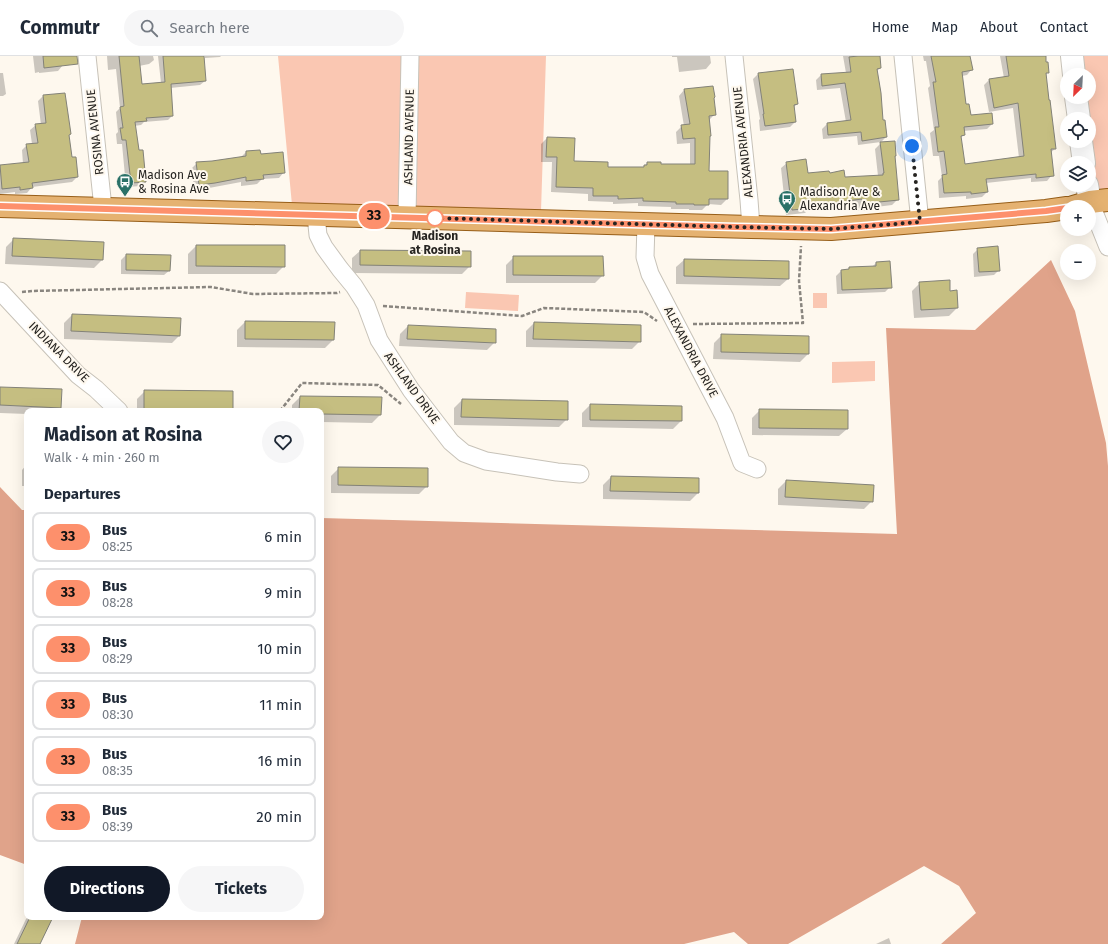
<!DOCTYPE html>
<meta charset="utf-8">
<style>
:root{--surface:#fff;--page:#f6f6f7;--text:#1f2937;--muted:#747a83;--line:#e0e1e3;--accent:#111827}
body{margin:0;font-family:"Fira Sans",sans-serif;background:var(--page);color:var(--text);height:100vh;display:flex;flex-direction:column;font-size:15px;white-space:nowrap}
*{box-sizing:border-box;margin:0}
p{font-size:13px;color:var(--muted)}
.icon{flex:none;width:22px;height:22px;fill:none;stroke:currentColor;stroke-width:2;stroke-linecap:round;stroke-linejoin:round}
.map{position:relative;flex:1;overflow:hidden}
.drawer{position:absolute;left:24px;top:352px;width:300px;height:512px;display:flex;flex-direction:column;background:var(--surface);border-radius:8px;box-shadow:0 4px 16px #0002}
.drawer>*{flex:none}
.badge{padding:0 8px;border-radius:13px;font-size:14px;line-height:26px}
.needle{width:26px;rotate:204deg}
.controls{position:absolute;left:1060px;top:12px;display:grid;gap:8px}
.controls a{display:grid;place-items:center;width:36px;height:36px;border-radius:50%;background:var(--surface);box-shadow:0 4px 16px #0002;font-size:20px}
.you{position:absolute;width:20px;height:20px;margin:-10px;border:3px solid #fff;border-radius:50%;background:#1a73e8;box-shadow:0 0 0 6px #1a73e833}
.map>.badge{position:absolute;translate:-50% -50%;box-shadow:0 0 0 2px #fff}
h2{padding:0 20px;font-size:15px;line-height:36px}
.round{display:grid;place-items:center;flex:none;width:42px;height:42px;border-radius:21px;background:var(--page)}
.head{display:flex;align-items:center;justify-content:space-between;height:68px;padding:0 20px}
h1{font-size:19px;font-weight:700;line-height:30px}
.button{display:flex;gap:8px;margin-top:auto;padding:8px 20px}
.button a{flex:1;height:46px;border-radius:24px;background:var(--accent);color:#fff;font-size:16px;font-weight:700;line-height:46px;text-align:center}
.button a+a{background:var(--page);color:var(--text)}
ul{padding:0;list-style:none}
li{display:flex;align-items:center;gap:12px;height:50px;margin:0 8px 6px;padding:0 12px;border:2px solid var(--line);border-radius:8px}
li div{flex:1}
li b{display:block;font-size:15px}
li em{font-style:normal}
li .badge{min-width:44px;font-weight:700;text-align:center}
header{display:flex;align-items:center;gap:24px;box-sizing:border-box;height:56px;padding:0 20px;background:var(--surface);border-bottom:1px solid var(--line)}
header strong{font-size:19px}
nav{display:flex;gap:22px;margin-inline-start:auto;font-size:14px}
.search{width:280px;height:36px;background:var(--page);display:flex;align-items:center;gap:10px;box-sizing:border-box;padding:0 14px;border-radius:22px;color:var(--muted);font-size:15px}
.map>svg:first-child{display:block}
.green{fill:#fac7b2}
.forest{fill:#e0a38a}
.shadow{fill:#0003}
.building{fill:#c5be81;stroke:#838278}
.lines{fill:none;stroke-linecap:round;stroke-linejoin:round}
.minor-casing{stroke:#c7c2b8;stroke-width:19}
.tertiary-casing{stroke:#c7c2b8;stroke-width:24}
.primary-casing{stroke:#975e18;stroke-width:24}
.path{stroke:#89857f;stroke-width:2.5;stroke-dasharray:4 2;stroke-linecap:butt}
.minor{stroke:#fff;stroke-width:17}
.tertiary{stroke:#fff;stroke-width:22}
.primary{stroke:#e5b271;stroke-width:22}
.line-casing{stroke:#fff;stroke-width:9}
.line{stroke:#fd906c;stroke-width:6}
.walk{stroke:#262421;stroke-width:4;stroke-dasharray:0 7.2}
.stop-dot{fill:#fff;stroke:#fd906c;stroke-width:2}
.labels{text-anchor:middle;stroke-width:4;stroke-linejoin:round;paint-order:stroke}
.street-label{font-size:12px;fill:#262421;stroke:#fef8ee}
.poi-label{font-size:12px;fill:#262421;stroke:#fef8ee;text-anchor:start}
.stop-label{font-size:12px;font-weight:bold;fill:#262421;stroke:#fef8ee}
</style>
<header>
<strong>Commutr</strong>
<div class="search"><svg class="icon" aria-label="search" viewBox="0 0 24 24"><circle cx="10" cy="10" r="6"/><path d="M15 15l6 6"/></svg>Search here</div>
<nav><a>Home</a><a>Map</a><a>About</a><a>Contact</a></nav>
</header>
<div class="map">
<svg width="1108" height="888" viewBox="0 0 1108 888">
<rect width="100%" height="100%" fill="#fef8ee"/>
<g class="green">
<path d="M278,0H546L541,155L424,151L292,149Z"/>
<path d="M1072,0H1108V144L1089,129V63L1076,41H1089V19H1074Z"/>
<path d="M466,236L519,239L518,255L465,252Z"/>
<rect x="813" y="237" width="14" height="15"/>
<path d="M875,305V325L832,327V306Z"/>
</g>
<g class="forest">
<path d="M1051,204L1075,255L1106,387L1108,410V888H941L976,857L959,830L924,810L788,888H748L734,876L684,888H75L82,861H321V462L897,478L886,272L975,274Z"/>
<path d="M0,431L22,454H27V809L0,799Z"/>
</g>
<g class="shadow">
<path d="M33,0H62L63,9L58,15L39,17V16L35,17Z"/>
<path d="M107,0H153L154,4L149,8L139,10L142,29L161,27L158,0H203L205,25L200,29L170,32L172,60L168,64L144,66L141,69L134,70L145,125L141,130L126,131L122,88H117L116,78L118,76L116,56L120,52L116,13L108,14Z"/>
<path d="M205,0H221L220,1L205,2Z"/>
<path d="M672,0H710L711,7L706,13L679,16L677,1H672Z"/>
<path d="M843,0H879L880,12L876,16L882,66L886,81L881,86L858,89L857,80L823,83L822,73L827,68L846,66L840,32L817,34L816,24L821,19L846,17Z"/>
<path d="M923,0H960L972,13L967,19L962,20L966,49L970,60L992,68L987,73L963,75L964,79L960,82L964,110L1019,102L1013,52L989,56L984,29L989,24L1004,22L1000,0H1045L1048,16L1045,19L1055,93L1050,97L1052,119L1047,125L1031,126V122L986,127L987,136L982,141L966,143V140L939,142L938,125L942,121L939,100H933L930,77L934,74L928,32L930,30L926,5H924Z"/>
<path d="M792,14L797,48L793,52L795,66L790,71L760,75L759,64L760,63L753,23L758,18Z"/>
<path d="M0,17H3L6,38L3,40H0Z"/>
<path d="M684,34L715,58L709,64L708,116H727V143L721,149L708,148L702,154H689V153H671V151L638,150V147L613,148V146L588,145V138L551,136L552,106H541V88L547,82L574,83L573,106L606,112H642L647,107L660,109H690V87L677,88L676,76L682,70H684L679,40Z"/>
<path d="M43,40L68,79L71,102L77,121L72,126L32,131L27,137L15,138V136L0,138V110L23,108L22,94L27,89L32,88L30,74L36,69H41L38,45Z"/>
<path d="M881,87L895,100L894,101L898,143L892,149L876,151L873,154L857,155L856,148L807,155L805,157L786,159L781,112L787,107L807,119L829,118L844,122L878,120L875,93Z"/>
<path d="M246,96L260,100L284,116L279,122L262,123L257,128L241,130V126L209,132L194,133L192,112L197,107L240,102Z"/>
<path d="M14,183L102,204L94,212L5,208L6,191Z"/>
<path d="M196,190L284,210L276,218H188V198Z"/>
<path d="M978,193L999,214L994,219L974,221L973,198Z"/>
<path d="M360,195L470,210L462,218L352,217V202Z"/>
<path d="M126,199L170,214L164,219L121,218V204Z"/>
<path d="M514,201L603,219L595,227H506V209Z"/>
<path d="M684,204L788,223L780,230L676,228V211Z"/>
<path d="M876,207L890,231L885,236L837,238L836,220L841,215H847L849,212L872,211Z"/>
<path d="M920,227L950,236L957,252L949,260L914,262L912,235Z"/>
<path d="M72,259L180,279L172,287L64,283V267Z"/>
<path d="M245,266L333,284L325,292L237,291V274Z"/>
<path d="M534,267L640,270V285L632,293L526,291V275Z"/>
<path d="M408,270L495,286L487,294L399,290L400,278Z"/>
<path d="M722,279L808,298L800,306L713,303L714,287Z"/>
<path d="M0,332L60,351L56,355H27V358L0,357Z"/>
<path d="M145,335L232,355H137V343Z"/>
<path d="M300,341L380,359L372,367L321,366V355H292V349Z"/>
<path d="M462,344L567,346V363L559,371L454,369V352Z"/>
<path d="M590,349L681,365L673,373L582,371V357Z"/>
<path d="M760,354L847,373L839,380L752,379V362Z"/>
<path d="M27,408V430H22V414Z"/>
<path d="M339,412L427,430L419,438L331,437V420Z"/>
<path d="M611,421L698,437L690,445L603,443V429Z"/>
<path d="M786,425L872,445L864,453L778,449V433Z"/>
<path d="M28,861H47L38,888H14L26,863Z"/>
<path d="M889,882L891,888H876Z"/>
</g>
<g class="building">
<path d="M43,0H77L78,8L44,12Z"/>
<path d="M119,0H139L142,28L165,26L163,0H204L206,25L171,28L173,60L146,62L147,65L135,66L139,94H143L146,126L131,127L126,84H122L120,72H123L120,51L124,50Z"/>
<path d="M858,0H880L881,12L877,13L881,37L883,64H885L887,81L862,85L861,76L828,79L827,67L851,64L845,27L822,30L821,18L851,16L849,1Z"/>
<path d="M931,0H970L973,14L962,16L966,48H969L971,59L992,57L993,68L964,71L965,79L961,80L965,108L1024,100L1018,47L994,52L989,23L1009,20L1006,0H1046V6H1048L1049,17H1046L1049,44H1050L1056,93H1051L1054,120L1036,122V118L986,123L988,136L971,138V136L944,137L942,119L947,118L944,95L938,96L935,71H939L933,26H936Z"/>
<path d="M793,13L798,48L794,49L796,66L765,70L763,58H764L758,17Z"/>
<path d="M713,30L715,41L714,42L716,59L709,60L711,80H710L709,115H728V143H709V149H694V148H676V146L643,145V142L618,143V140H593V132L556,131L557,101H546L547,81L575,82L574,105L608,106V111H644V109H647V106H661V108H695V82L683,83L681,69L690,68L684,33Z"/>
<path d="M65,37L71,78L69,79L72,101H76L78,121L32,127L33,132L20,134V131L2,133L0,109L29,106L26,88L38,87L35,68L46,67L43,39Z"/>
<path d="M895,85L896,100H895L899,144L879,146L880,149L862,150V143L811,150L812,152L792,154L786,106L806,103L808,117L829,115L830,117L844,114L845,121L883,119V117H884L880,86Z"/>
<path d="M260,94L261,98L283,96L285,117L263,119L264,123L246,125V121L215,127L199,129L196,106L212,105L246,100V95Z"/>
<path d="M13,182L104,186L103,204L12,200Z"/>
<path d="M196,189H285V211L196,210Z"/>
<path d="M998,190L1000,215L979,216L977,192Z"/>
<path d="M360,194L471,195V211L360,209Z"/>
<path d="M126,198L171,199L170,215L126,214Z"/>
<path d="M513,200H603L604,220L513,219Z"/>
<path d="M684,203L789,205V223L684,220Z"/>
<path d="M890,205L892,232L842,234L841,214L849,213V211L876,210V206Z"/>
<path d="M950,224V235L957,234L958,252L921,254L919,226Z"/>
<path d="M72,258L181,262L180,280L71,275Z"/>
<path d="M245,265L335,266L334,284L245,283Z"/>
<path d="M534,266L641,269V286L533,283Z"/>
<path d="M408,269L496,273V287L407,283Z"/>
<path d="M721,278L809,280V298L721,296Z"/>
<path d="M0,331L62,333L61,352L0,349Z"/>
<path d="M144,334L233,335V355H144Z"/>
<path d="M300,340L382,341L381,359L321,358V355H299Z"/>
<path d="M462,343L568,345V364L461,361Z"/>
<path d="M590,348L682,350V365L590,364Z"/>
<path d="M759,353L848,354V373L759,372Z"/>
<path d="M338,411L428,412V431L338,429Z"/>
<path d="M611,420L699,422V437L610,435Z"/>
<path d="M786,424L874,429L873,446L785,441Z"/>
<path d="M30,861H53L40,888H17Z"/>
</g>
<g class="lines">
<defs>
<g id="minor">
<path d="M87,0L103,152"/>
<path d="M734,0L749,144L751,171"/>
<path d="M903,0L920,166"/>
<path d="M1090,146L1108,191"/>
<path d="M316,159L318,179L324,191L340,213L354,230L366,249L379,284L411,334L451,386L464,397L486,405L557,416L580,418"/>
<path d="M407,161L410,0"/>
<path d="M646,168L645,201L650,218L725,362L742,407L757,413"/>
<path d="M0,235L78,319L96,333L119,355"/>
</g>
<g id="tertiary">
<path d="M1072,0L1074,19"/>
<path d="M1076,41L1079,63"/>
<path d="M1081,85L1084,107"/>
<path d="M1087,129L1090,146"/>
</g>
<g id="primary">
<path d="M0,150L751,171L831,173L963,162L1046,155L1067,152"/>
<path d="M1073,151L1090,146L1108,144"/>
</g>
</defs>
<use href="#minor" class="minor-casing"/>
<use href="#tertiary" class="tertiary-casing"/>
<use href="#primary" class="primary-casing"/>
<g class="path">
<path d="M22,236L32,235L211,231L253,238L337,237L340,236"/>
<path d="M383,250L522,260L544,252L644,256L657,265"/>
<path d="M693,268L803,267L799,225L801,190"/>
<path d="M280,355L302,327L378,329L401,348"/>
</g>
<use href="#minor" class="minor"/>
<use href="#tertiary" class="tertiary"/>
<use href="#primary" class="primary"/>
</g>
<g class="lines">
<defs>
<path id="line" d="M0,150L736,171L831,173L976,161L1046,155L1067,152"/>
</defs>
<use href="#line" class="line-casing"/>
<use href="#line" class="line"/>
<path class="walk" d="M435,162L736,171L831,173L920,166L912,90"/>
</g>
<defs>
<symbol id="bus-pin" viewBox="-11 -11 22 30"><path d="M0 17L-7.5 6A9.5 9.5 0 1 1 7.5 6Z" fill="#2a7167" stroke="#fef8ee"/><path d="M-5-6H5V4H4V6H2V4H-2V6H-4V4H-5ZM-3.5-4V0h7V-4ZM-3.5 1.2v1.5H-2V1.2ZM2 1.2v1.5H3.5V1.2Z" fill="#fff"/></symbol>
</defs>
<g fill-rule="evenodd">
<use href="#bus-pin" x="115" y="116" width="20" height="27"/>
<use href="#bus-pin" x="777" y="133" width="20" height="27"/>
</g>
<circle class="stop-dot" cx="435" cy="162" r="8"/>
<g class="labels">
<g class="street-label">
<text transform="translate(95 76) rotate(-96)" y="4">ROSINA AVENUE</text>
<text transform="translate(409 81) rotate(-89)" y="4">ASHLAND AVENUE</text>
<text transform="translate(743 86) rotate(-96)" y="4">ALEXANDRIA AVENUE</text>
<text transform="translate(59 296) rotate(45)" y="4">INDIANA DRIVE</text>
<text transform="translate(691 296) rotate(62)" y="4">ALEXANDRIA DRIVE</text>
<text transform="translate(412 332) rotate(54)" y="4">ASHLAND DRIVE</text>
</g>
<g class="poi-label">
<text x="138" y="123">Madison Ave<tspan x="138" dy="14">&amp; Rosina Ave</tspan></text>
<text x="800" y="140">Madison Ave &amp;<tspan x="800" dy="14">Alexandria Ave</tspan></text>
</g>
<g class="stop-label">
<text x="435" y="184">Madison<tspan x="435" dy="14">at Rosina</tspan></text>
</g>
</g>
</svg>
<div class="controls">
<a><svg class="needle" viewBox="-14 -14 28 28"><path d="M0-13l5 13h-10z" fill="#e53935"/><path d="M0 13l5-13h-10z" fill="#747a83"/></svg></a>
<a><svg class="icon" aria-label="locate" viewBox="0 0 24 24"><circle cx="12" cy="12" r="6"/><path d="M12 2v4M12 18v4M2 12h4M18 12h4"/></svg></a>
<a><svg class="icon" aria-label="layers" viewBox="0 0 24 24"><path d="M12 4l9 5-9 5-9-5zM3 14l9 5 9-5"/></svg></a>
<a>+</a>
<a>−</a>
</div>
<div class="you" style="left:912px;top:90px"></div>
<b class="badge" style="left:374px;top:160px;background:#fd906c;color:#111">33</b>
<section class="drawer">
<div class="head"><div><h1>Madison at Rosina</h1><p>Walk · 4 min · 260 m</p></div><a class="round"><svg class="icon" aria-label="heart" viewBox="0 0 24 24"><path d="M12 20l-8-8c-3-5 5-10 8-4 3-6 11-1 8 4z"/></svg></a></div>
<h2>Departures</h2>
<ul>
<li><span class="badge" style="background:#fd906c;color:#111">33</span><div><b>Bus</b><p>08:25</p></div><em>6 min</em></li>
<li><span class="badge" style="background:#fd906c;color:#111">33</span><div><b>Bus</b><p>08:28</p></div><em>9 min</em></li>
<li><span class="badge" style="background:#fd906c;color:#111">33</span><div><b>Bus</b><p>08:29</p></div><em>10 min</em></li>
<li><span class="badge" style="background:#fd906c;color:#111">33</span><div><b>Bus</b><p>08:30</p></div><em>11 min</em></li>
<li><span class="badge" style="background:#fd906c;color:#111">33</span><div><b>Bus</b><p>08:35</p></div><em>16 min</em></li>
<li><span class="badge" style="background:#fd906c;color:#111">33</span><div><b>Bus</b><p>08:39</p></div><em>20 min</em></li>
</ul>
<div class="button"><a>Directions</a><a>Tickets</a></div>
</section>
</div>
